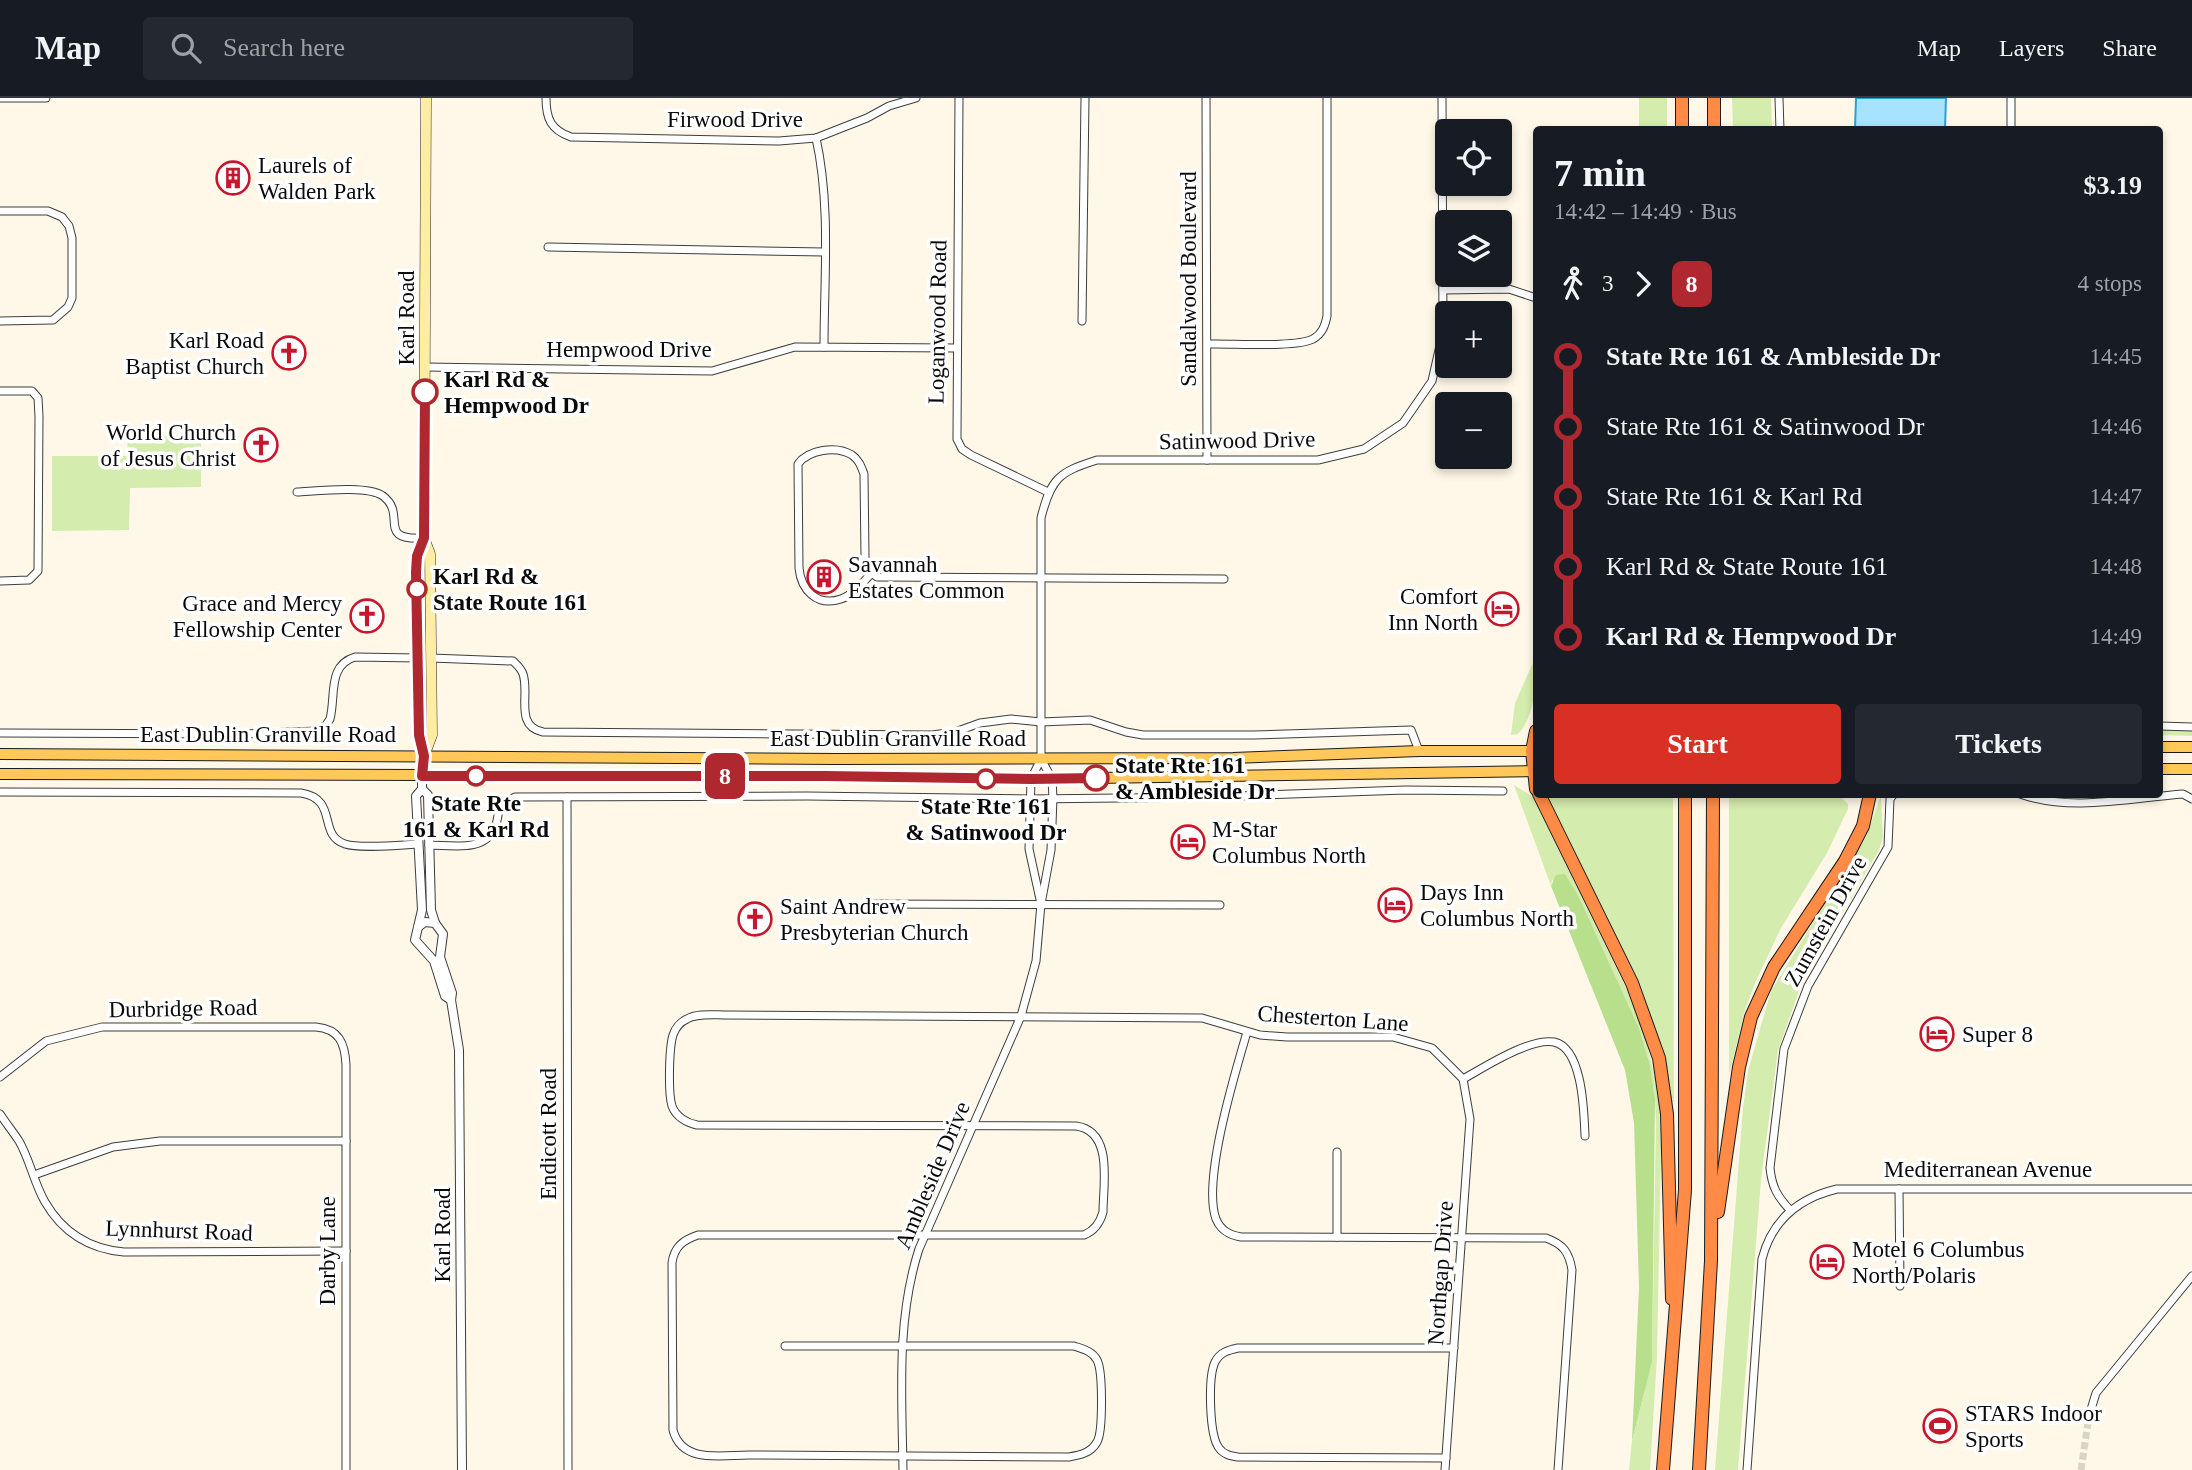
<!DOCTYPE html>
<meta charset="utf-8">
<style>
:root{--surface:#171b24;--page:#242831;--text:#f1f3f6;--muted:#9ea1a6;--line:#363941;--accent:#d93025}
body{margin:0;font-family:"Times New Roman",serif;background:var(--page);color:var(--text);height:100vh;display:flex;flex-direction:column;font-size:26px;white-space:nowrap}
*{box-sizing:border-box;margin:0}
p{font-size:23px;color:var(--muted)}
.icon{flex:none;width:38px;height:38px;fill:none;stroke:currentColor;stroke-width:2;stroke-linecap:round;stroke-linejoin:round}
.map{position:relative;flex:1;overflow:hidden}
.panel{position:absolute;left:1533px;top:28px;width:630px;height:672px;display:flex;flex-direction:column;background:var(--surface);border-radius:7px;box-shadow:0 4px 10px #0003}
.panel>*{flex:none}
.badge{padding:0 14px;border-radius:10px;font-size:24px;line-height:46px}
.fabs{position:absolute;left:1435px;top:21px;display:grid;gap:14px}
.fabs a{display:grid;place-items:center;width:77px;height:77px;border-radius:7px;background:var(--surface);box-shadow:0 4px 10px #0003;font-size:35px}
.map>.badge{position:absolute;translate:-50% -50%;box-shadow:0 0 0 4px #fff}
.legs{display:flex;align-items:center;gap:10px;height:77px;padding:0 21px;font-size:23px}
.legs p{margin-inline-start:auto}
.headline{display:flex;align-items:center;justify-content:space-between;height:119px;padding:0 21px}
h1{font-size:38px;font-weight:800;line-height:52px}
.action{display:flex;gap:14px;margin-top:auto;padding:14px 21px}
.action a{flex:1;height:80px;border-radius:7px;background:var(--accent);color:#fff;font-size:28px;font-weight:800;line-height:80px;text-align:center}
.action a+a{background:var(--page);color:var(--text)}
ul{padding:0 21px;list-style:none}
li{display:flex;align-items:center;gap:24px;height:70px;font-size:26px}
li i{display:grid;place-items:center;width:10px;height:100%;margin:0 9px;background:currentColor}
li i::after{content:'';width:18px;height:18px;margin:-9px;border:5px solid;border-radius:50%;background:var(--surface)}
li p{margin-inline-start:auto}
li:first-child i{background:linear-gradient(#0000 50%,currentColor 0)}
li:last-child i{background:linear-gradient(currentColor 50%,#0000 0)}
header{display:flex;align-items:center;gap:42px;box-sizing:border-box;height:98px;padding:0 35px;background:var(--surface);border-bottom:2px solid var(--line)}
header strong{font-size:33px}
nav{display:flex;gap:38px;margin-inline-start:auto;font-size:24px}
.search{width:490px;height:63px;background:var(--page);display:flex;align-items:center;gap:18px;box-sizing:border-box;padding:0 24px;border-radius:7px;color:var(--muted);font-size:26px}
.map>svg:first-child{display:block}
.green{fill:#d4ecae}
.forest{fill:#b8df8c}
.water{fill:#a7e3fc;stroke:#28a1d9;stroke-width:2}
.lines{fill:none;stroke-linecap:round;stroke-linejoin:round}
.minor-tunnel{stroke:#dad4c7;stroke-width:7;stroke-dasharray:7 3.5;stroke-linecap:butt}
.minor-casing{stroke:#3d3d3d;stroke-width:9}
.tertiary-casing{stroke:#3d3d3d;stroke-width:10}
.secondary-casing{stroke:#2c2c2c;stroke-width:11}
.primary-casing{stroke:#1b1b1b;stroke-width:12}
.motorway-casing{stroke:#1b1b1b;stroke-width:14}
.minor{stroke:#fff;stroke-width:7}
.tertiary{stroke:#fff;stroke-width:8}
.secondary{stroke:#ffeda3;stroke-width:10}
.primary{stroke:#ffc858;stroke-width:10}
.motorway{stroke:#ff8b46;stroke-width:12}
.line-1-casing{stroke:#fff;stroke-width:16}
.line-1{stroke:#af272f;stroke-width:10}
.stop-1-dot{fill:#fff;stroke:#af272f;stroke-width:3.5}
.labels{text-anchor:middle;stroke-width:7;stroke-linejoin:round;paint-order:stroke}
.street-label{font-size:23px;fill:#0a0a0a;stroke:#fff}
.poi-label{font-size:23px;fill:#0a0a0a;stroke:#fff;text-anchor:start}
.stop-label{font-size:23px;font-weight:bold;fill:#0a0a0a;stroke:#fff;text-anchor:start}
</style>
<header>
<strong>Map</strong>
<div class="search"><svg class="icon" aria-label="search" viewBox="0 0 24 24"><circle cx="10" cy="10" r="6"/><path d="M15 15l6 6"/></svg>Search here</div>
<nav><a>Map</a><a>Layers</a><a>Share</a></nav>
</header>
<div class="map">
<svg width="2192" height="1372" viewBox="0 0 2192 1372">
<rect width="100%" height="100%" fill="#fff8e8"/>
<g class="green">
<rect x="1639" y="0" width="28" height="31"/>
<path d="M1732,0H1771L1772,31H1733Z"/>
<path d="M201,337V389L130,390L129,432L52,433V358H127L128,338Z"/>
<path d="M1536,558C1537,582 1535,619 1518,636L1511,637L1515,605Z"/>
<path d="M2160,631H2192V638L2160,637Z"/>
<path d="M1514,687L1533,699L1626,890L1645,937L1659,998L1661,1050L1657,1259L1650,1372H1629L1632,1343L1652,1264L1656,1029L1655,1001L1650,967L1639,930L1579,799L1552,782L1551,788Z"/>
<path d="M1545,697H1673L1674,1004H1670L1666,975Z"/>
<path d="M1729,697H1839L1848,706V711L1827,755L1781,830L1755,885L1745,912L1729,977Z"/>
<path d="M1881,697L1883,740L1879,752L1802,885L1778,952L1761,1082L1738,1372H1715L1743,1010L1748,973L1771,893L1866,739Z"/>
</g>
<path class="forest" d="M1565,776L1579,799L1639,930L1650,967L1655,1001L1652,1264L1632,1343L1639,1189L1634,1025L1625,972L1551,788L1556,777Z"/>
<path class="water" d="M1856,0H1946L1945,31H1855Z"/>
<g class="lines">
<path class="minor-tunnel" d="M2081,1372L2089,1318"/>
<defs>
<g id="minor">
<path d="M0,0H46"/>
<path d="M546,0C546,21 551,32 571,39L779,43L816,40L867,20L889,8L916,0"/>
<path d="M959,0L957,341L962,351L971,357L1048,394"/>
<path d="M1206,0L1207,362"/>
<path d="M1779,0L1780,32"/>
<path d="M2011,0V32"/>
<path d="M816,40C831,108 824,180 824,249"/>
<path d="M0,113H48L62,119L69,128L72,140V200L68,209L53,222L0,223"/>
<path d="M548,149L824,154"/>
<path d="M1443,192L1509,191L1536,200"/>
<path d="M1082,223L1085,0"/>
<path d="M1208,246C1231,245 1295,250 1313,241C1322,236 1325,228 1327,218V0"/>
<path d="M425,269L712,273L795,249L956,250"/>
<path d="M0,293H32L38,300L39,318L38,473L29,482L0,483"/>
<path d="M297,394C317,393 368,387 383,398C408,417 375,443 424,440"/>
<path d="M871,476C862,485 853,497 841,501C817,509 801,492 799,470L798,366C808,352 836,347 852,357C859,362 861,368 864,376L865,459L867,471L877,479L1224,481"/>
<path d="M431,560L513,563C517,567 521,570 523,576C530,596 514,628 543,634L932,637L955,634L980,625L1011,621L1041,624L1090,622L1126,634L1143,637H1254L1411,632L1419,653"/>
<path d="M2160,628L2192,629"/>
<path d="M0,635L245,636L317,633L326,627L330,621C336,599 327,567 355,559L418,560"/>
<path d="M0,694L301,695C339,701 317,737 345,746C360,751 400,747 418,746"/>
<path d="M2020,696C2071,714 2130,700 2183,696L2192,701"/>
<path d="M567,699L568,1372"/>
<path d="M429,747C451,747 485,755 495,729C498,722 498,715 500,707L515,699L807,698L1030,701L1211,699L1405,692L1503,693"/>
<path d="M868,806L1220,807"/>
<path d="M1041,806L1029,751L1031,681L1041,661V420C1051,380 1059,374 1097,362H1318L1364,351L1403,325L1432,283L1443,234L1442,0"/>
<path d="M1247,934C1235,975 1202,1083 1216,1121C1221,1133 1230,1137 1241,1139L1546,1140C1563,1146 1569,1154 1572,1172L1558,1372"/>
<path d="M0,979L46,943L102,929H316C339,931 345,945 346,967V1372"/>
<path d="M1463,981C1485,969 1529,940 1554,944C1583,950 1584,1015 1585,1038"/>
<path d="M0,1016C6,1025 13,1034 19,1043C30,1062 34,1085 45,1104C63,1135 89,1151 124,1154L346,1153"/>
<path d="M34,1077L113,1049L160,1043H346"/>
<path d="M1899,1091L1900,1188"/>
<path d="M1790,1112C1777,1098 1772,1089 1770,1070L1784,951L1808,888L1888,749L1890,701L1894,696"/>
<path d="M1337,1139V1054"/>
<path d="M785,1248H1074C1083,1251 1092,1253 1097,1262C1103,1273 1103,1334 1097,1344C1091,1355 1080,1357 1069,1359L749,1357C721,1357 682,1366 673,1332L672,1165C674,1149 683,1142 698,1137H1084C1094,1133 1100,1125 1103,1114C1103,1087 1114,1033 1076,1028L697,1027C687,1025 676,1019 672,1008C668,995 669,950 673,937C675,931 680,924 687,921C697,915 713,917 724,917L1202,920L1260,937L1287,939H1393L1432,950L1463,981"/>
<path d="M2089,1318L2096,1295L2192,1178"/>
<path d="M1446,1360L1238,1359C1231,1358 1224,1357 1219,1350C1209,1337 1208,1279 1215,1264C1220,1254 1229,1252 1238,1250H1454"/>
<path d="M903,1372C902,1298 896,1222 919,1151L1021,918L1036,863L1041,806L1051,752L1053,700L1052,681L1041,661"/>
<path d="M1445,1372L1470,1021L1463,981"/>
<path d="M1747,1372L1762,1161C1772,1122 1799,1100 1837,1091H2192"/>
</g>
<g id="tertiary">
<path d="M422,678V691L416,698L422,812L415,842L434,863L445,898L451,902"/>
<path d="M422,691L428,697L431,812L435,825"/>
<path d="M418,829L425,824L435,825L443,836L440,859L452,895L451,902L459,952L462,1372"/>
</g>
<g id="secondary">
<path d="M424,658L419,637L417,474V458L424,440"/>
<path d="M422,678L424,658L432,637L430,456L424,440L426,0"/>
</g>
<g id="primary">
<path d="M2160,649H2192"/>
<path d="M0,656L837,661L1233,660L1419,653H1536"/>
<path d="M2160,671H2192"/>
<path d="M0,676L825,678L1031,681L1536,673"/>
</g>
<g id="motorway">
<path d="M1714,0V32"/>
<path d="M1682,32V0"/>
<path d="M1536,633L1532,653L1536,691"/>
<path d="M1539,696L1632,885L1659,960L1667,1016L1672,1201"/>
<path d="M1718,1114L1739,969L1751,919L1774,869L1845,763L1863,728L1870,696"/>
<path d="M1663,1372L1685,1092V696"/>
<path d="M1699,1372L1711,1163L1713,696"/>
</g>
</defs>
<use href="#minor" class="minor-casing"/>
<use href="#tertiary" class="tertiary-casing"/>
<use href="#secondary" class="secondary-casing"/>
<use href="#primary" class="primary-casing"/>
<use href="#motorway" class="motorway-casing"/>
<use href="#minor" class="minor"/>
<use href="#tertiary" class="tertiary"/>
<use href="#secondary" class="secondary"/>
<use href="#primary" class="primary"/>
<use href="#motorway" class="motorway"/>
</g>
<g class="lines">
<defs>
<path id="line-1" d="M425,294L424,440L417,458L416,474L419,637L424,658L422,678H825L1031,681L1096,680"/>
</defs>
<use href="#line-1" class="line-1-casing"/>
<use href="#line-1" class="line-1"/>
</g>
<defs>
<symbol id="building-ring" viewBox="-11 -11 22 22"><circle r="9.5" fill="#fff" stroke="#c6172e" stroke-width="1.5"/><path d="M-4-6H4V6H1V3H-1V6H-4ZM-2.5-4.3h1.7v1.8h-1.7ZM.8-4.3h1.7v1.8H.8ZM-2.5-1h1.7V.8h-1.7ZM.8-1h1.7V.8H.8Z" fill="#c6172e"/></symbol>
<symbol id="church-ring" viewBox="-11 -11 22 22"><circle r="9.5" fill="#fff" stroke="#c6172e" stroke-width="1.5"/><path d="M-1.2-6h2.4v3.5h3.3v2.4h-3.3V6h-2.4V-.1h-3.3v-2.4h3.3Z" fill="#c6172e"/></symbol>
<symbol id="hotel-ring" viewBox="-11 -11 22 22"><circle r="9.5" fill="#fff" stroke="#c6172e" stroke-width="1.5"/><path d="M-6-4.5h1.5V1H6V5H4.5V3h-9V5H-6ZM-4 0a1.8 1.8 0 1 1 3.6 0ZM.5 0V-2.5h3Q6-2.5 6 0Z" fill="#c6172e"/></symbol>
<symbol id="stadium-ring" viewBox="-11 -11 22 22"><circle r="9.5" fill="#fff" stroke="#c6172e" stroke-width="1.5"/><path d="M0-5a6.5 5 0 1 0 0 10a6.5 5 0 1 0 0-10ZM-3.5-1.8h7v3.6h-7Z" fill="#c6172e"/></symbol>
</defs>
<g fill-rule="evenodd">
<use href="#building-ring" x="214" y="61" width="38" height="38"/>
<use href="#church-ring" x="270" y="236" width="38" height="38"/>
<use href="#church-ring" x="242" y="328" width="38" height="38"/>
<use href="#building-ring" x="805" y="460" width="38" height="38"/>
<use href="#hotel-ring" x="1483" y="492" width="38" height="38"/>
<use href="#church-ring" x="348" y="499" width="38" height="38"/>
<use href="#hotel-ring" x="1169" y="725" width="38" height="38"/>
<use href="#hotel-ring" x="1376" y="788" width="38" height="38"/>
<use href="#church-ring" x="736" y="802" width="38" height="38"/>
<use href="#hotel-ring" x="1918" y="917" width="38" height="38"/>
<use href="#hotel-ring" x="1808" y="1145" width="38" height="38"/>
<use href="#stadium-ring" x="1921" y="1309" width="38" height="38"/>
</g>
<g class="stop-1-dot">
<circle cx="425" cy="294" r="12"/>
<circle cx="417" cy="491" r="9"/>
<circle cx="476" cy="678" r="9"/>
<circle cx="1096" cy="680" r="12"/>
<circle cx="986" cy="681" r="9"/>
</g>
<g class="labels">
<g class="street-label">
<text x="735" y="29">Firwood Drive</text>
<text transform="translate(1188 181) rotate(-90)" y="8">Sandalwood Boulevard</text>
<text transform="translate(406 220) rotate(-90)" y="8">Karl Road</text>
<text transform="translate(937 224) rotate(-89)" y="8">Loganwood Road</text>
<text x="629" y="259">Hempwood Drive</text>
<text transform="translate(1237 342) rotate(-1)" y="8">Satinwood Drive</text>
<text x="268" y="644">East Dublin Granville Road</text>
<text x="898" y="648">East Dublin Granville Road</text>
<text transform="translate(1825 823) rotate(-61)" y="8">Zumstein Drive</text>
<text transform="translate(183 910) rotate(-1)" y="8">Durbridge Road</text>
<text transform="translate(1333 920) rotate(4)" y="8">Chesterton Lane</text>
<text transform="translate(548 1036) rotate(-90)" y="8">Endicott Road</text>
<text x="1988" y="1079">Mediterranean Avenue</text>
<text transform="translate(932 1077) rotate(-67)" y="8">Ambleside Drive</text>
<text transform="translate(179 1132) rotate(2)" y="8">Lynnhurst Road</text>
<text transform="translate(442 1137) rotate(-90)" y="8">Karl Road</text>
<text transform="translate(327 1153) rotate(-90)" y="8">Darby Lane</text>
<text transform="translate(1440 1175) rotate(-86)" y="8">Northgap Drive</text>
</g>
<g class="poi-label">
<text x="258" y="75">Laurels of<tspan x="258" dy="26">Walden Park</tspan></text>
<text x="264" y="250" text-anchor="end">Karl Road<tspan x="264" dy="26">Baptist Church</tspan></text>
<text x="236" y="342" text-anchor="end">World Church<tspan x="236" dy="26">of Jesus Christ</tspan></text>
<text x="848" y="474">Savannah<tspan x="848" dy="26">Estates Common</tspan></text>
<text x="1478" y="506" text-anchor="end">Comfort<tspan x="1478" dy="26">Inn North</tspan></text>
<text x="342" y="513" text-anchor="end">Grace and Mercy<tspan x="342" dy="26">Fellowship Center</tspan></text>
<text x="1212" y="739">M-Star<tspan x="1212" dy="26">Columbus North</tspan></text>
<text x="1420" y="802">Days Inn<tspan x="1420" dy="26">Columbus North</tspan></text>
<text x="780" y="816">Saint Andrew<tspan x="780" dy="26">Presbyterian Church</tspan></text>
<text x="1962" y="944">Super 8</text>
<text x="1852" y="1159">Motel 6 Columbus<tspan x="1852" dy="26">North/Polaris</tspan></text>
<text x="1965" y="1323">STARS Indoor<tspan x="1965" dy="26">Sports</tspan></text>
</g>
<g class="stop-label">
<text x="444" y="289">Karl Rd &amp;<tspan x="444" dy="26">Hempwood Dr</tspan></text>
<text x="433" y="486">Karl Rd &amp;<tspan x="433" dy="26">State Route 161</tspan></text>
<text x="1115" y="675">State Rte 161<tspan x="1115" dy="26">&amp; Ambleside Dr</tspan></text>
<text x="476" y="713" text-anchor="middle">State Rte<tspan x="476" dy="26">161 &amp; Karl Rd</tspan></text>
<text x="986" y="716" text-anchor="middle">State Rte 161<tspan x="986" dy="26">&amp; Satinwood Dr</tspan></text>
</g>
</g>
</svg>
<div class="fabs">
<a><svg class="icon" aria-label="locate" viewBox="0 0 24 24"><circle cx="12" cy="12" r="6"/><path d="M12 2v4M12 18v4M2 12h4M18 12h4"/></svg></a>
<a><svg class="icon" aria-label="layers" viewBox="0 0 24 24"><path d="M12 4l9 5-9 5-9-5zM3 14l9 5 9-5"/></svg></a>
<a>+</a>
<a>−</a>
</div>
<b class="badge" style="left:725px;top:678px;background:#af272f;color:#fff">8</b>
<section class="panel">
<div class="headline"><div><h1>7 min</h1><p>14:42 – 14:49 · Bus</p></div><b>$3.19</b></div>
<div class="legs"><svg class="icon" aria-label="walk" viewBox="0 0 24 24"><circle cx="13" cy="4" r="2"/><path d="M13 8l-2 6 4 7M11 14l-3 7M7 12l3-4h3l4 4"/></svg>3<svg class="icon" aria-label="forward" viewBox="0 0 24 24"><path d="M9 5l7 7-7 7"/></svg><b class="badge" style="background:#af272f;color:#fff">8</b><p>4 stops</p></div>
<ul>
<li><i style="color:#af272f"></i><b>State Rte 161 &amp; Ambleside Dr</b><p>14:45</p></li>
<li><i style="color:#af272f"></i><span>State Rte 161 &amp; Satinwood Dr</span><p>14:46</p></li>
<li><i style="color:#af272f"></i><span>State Rte 161 &amp; Karl Rd</span><p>14:47</p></li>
<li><i style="color:#af272f"></i><span>Karl Rd &amp; State Route 161</span><p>14:48</p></li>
<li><i style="color:#af272f"></i><b>Karl Rd &amp; Hempwood Dr</b><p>14:49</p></li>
</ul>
<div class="action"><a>Start</a><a>Tickets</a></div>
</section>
</div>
